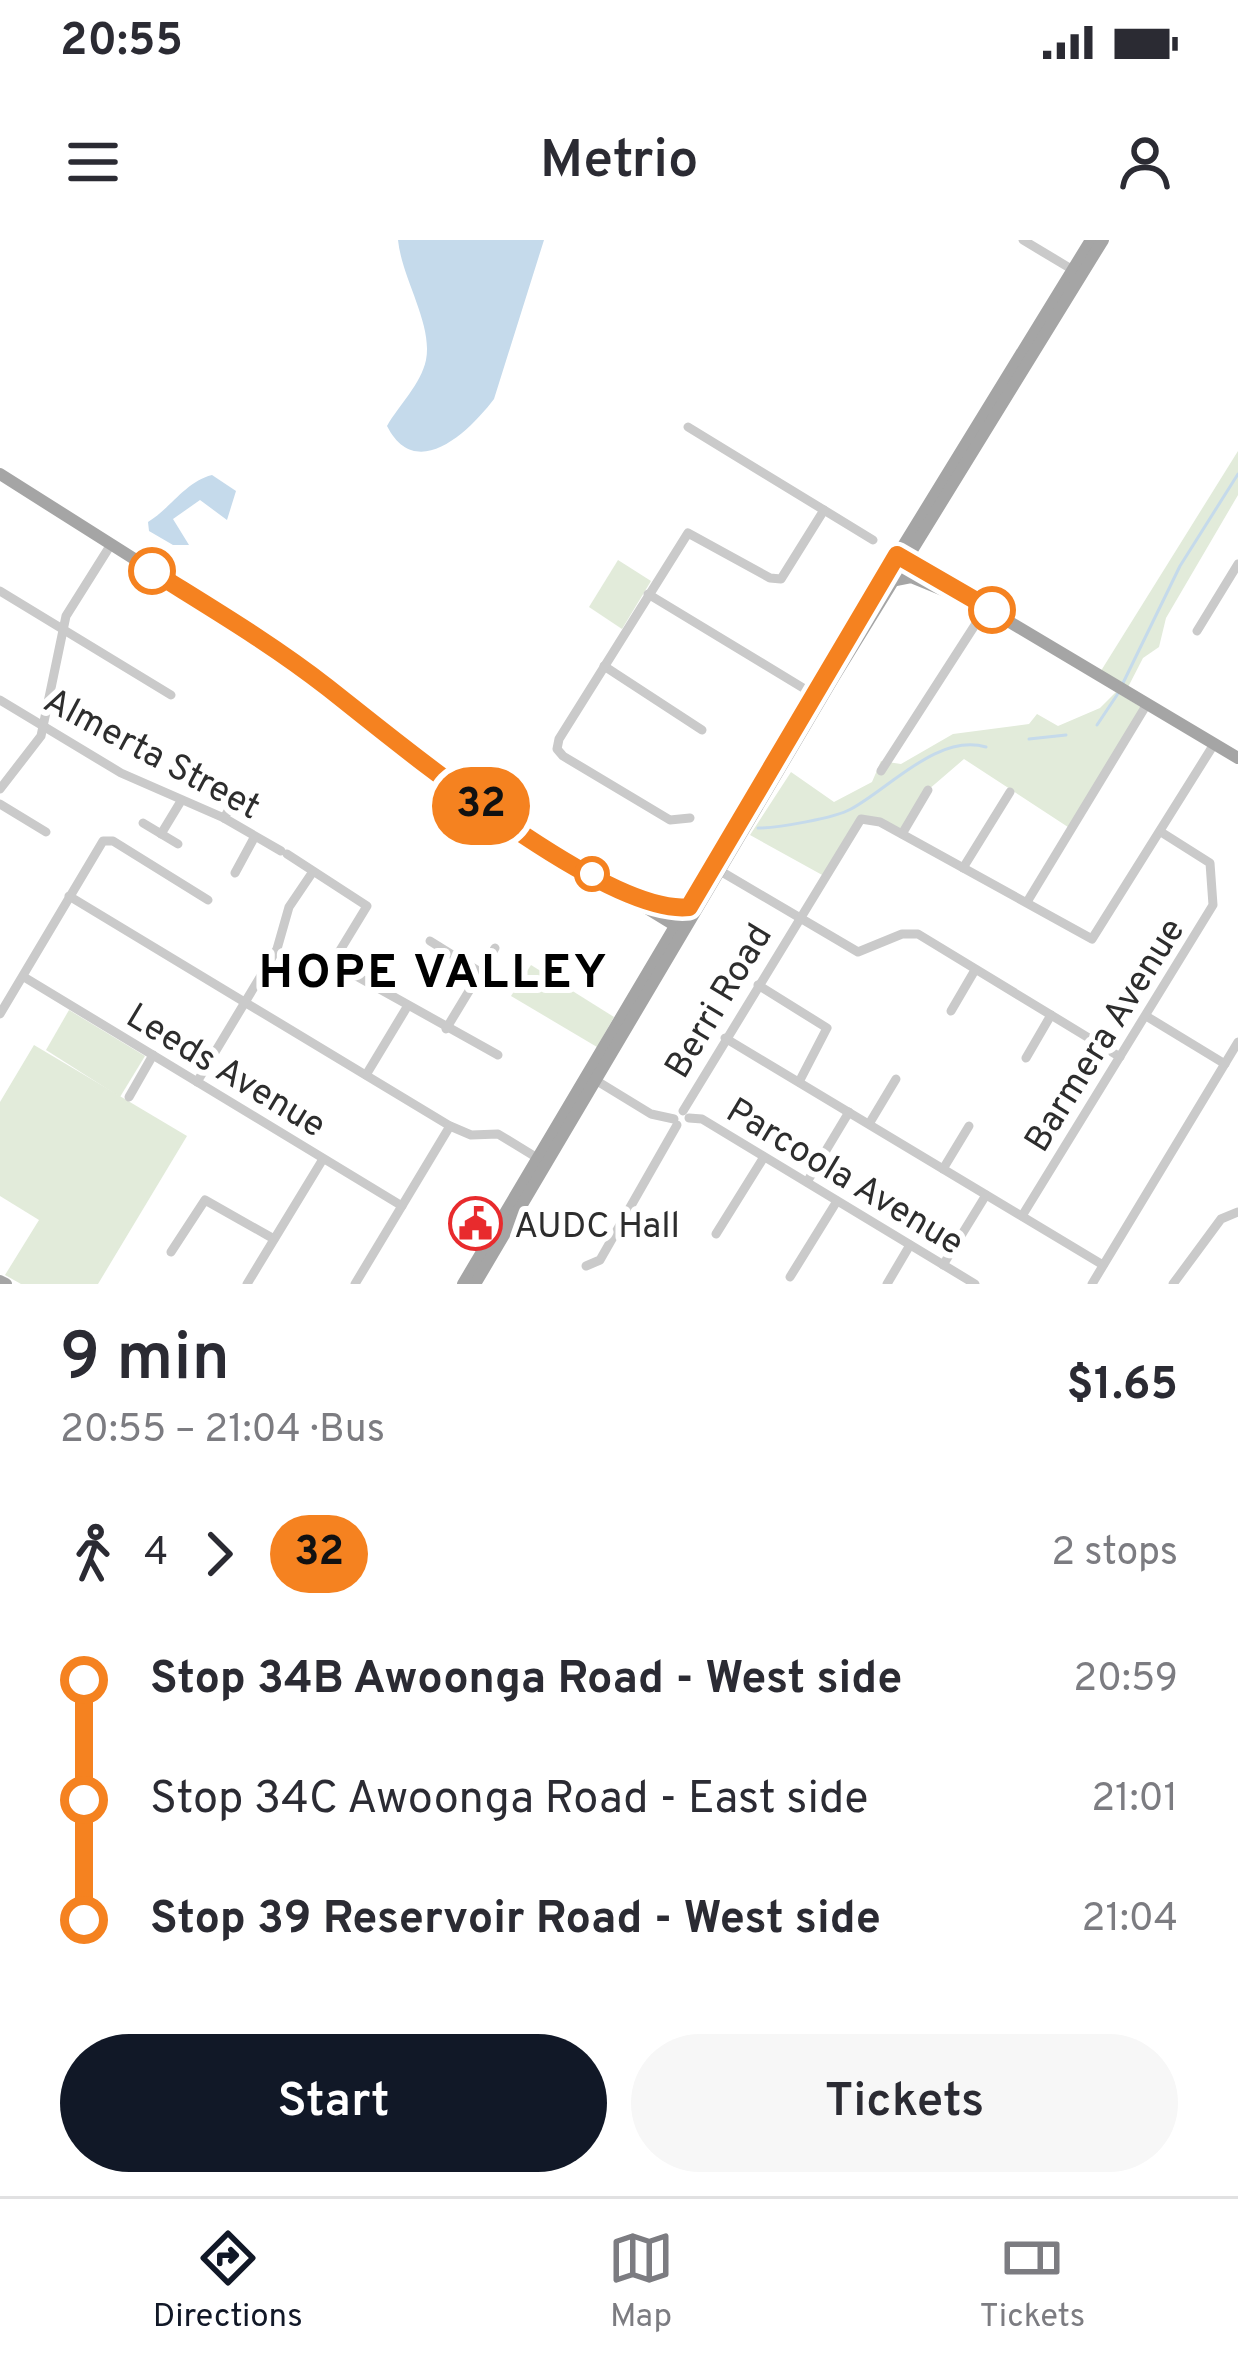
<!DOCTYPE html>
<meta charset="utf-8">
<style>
:root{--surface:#fff;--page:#f7f7f7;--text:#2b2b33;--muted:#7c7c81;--line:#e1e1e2;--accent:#111827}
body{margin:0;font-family:Overpass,sans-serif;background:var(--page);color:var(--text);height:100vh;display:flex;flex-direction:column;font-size:45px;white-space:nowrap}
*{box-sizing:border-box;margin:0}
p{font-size:39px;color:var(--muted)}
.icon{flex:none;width:66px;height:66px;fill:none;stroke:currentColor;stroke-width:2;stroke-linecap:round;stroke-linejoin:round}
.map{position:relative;height:1044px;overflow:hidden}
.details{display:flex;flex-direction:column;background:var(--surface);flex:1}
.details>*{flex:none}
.badge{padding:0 24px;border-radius:39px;font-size:42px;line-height:78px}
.map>.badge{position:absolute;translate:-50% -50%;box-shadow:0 0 0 6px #fff}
.legs{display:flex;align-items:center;gap:18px;height:132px;padding:0 60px;font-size:39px}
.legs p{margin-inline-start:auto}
.headline{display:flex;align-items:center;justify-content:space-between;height:204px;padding:0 60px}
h1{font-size:66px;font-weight:600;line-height:90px}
.cta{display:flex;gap:24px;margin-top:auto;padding:24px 60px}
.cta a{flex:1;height:138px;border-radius:72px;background:var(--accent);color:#fff;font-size:48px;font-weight:600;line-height:138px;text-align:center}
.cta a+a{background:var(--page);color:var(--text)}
ul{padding:0 60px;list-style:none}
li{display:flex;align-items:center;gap:42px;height:120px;font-size:45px}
li i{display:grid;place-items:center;width:18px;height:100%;margin:0 15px;background:currentColor}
li i::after{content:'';width:30px;height:30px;margin:-15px;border:9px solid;border-radius:50%;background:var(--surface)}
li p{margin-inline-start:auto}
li:first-child i{background:linear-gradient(#0000 50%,currentColor 0)}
li:last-child i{background:linear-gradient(currentColor 50%,#0000 0)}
.status{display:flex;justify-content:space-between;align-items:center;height:84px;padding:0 60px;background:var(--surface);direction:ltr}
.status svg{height:33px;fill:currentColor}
header{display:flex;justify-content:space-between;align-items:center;height:156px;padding:0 60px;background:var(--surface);font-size:54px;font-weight:600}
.tabs{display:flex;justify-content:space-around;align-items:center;height:168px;border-top:3px solid var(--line);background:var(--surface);font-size:33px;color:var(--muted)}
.tabs a{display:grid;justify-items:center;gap:6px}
.tabs .active{color:var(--accent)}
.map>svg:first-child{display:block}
.green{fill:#e2ebda}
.water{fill:#c5daeb}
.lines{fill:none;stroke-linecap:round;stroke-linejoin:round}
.stream{stroke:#c5daeb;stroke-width:3}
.minor{stroke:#cacaca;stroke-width:9}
.major{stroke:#a5a5a5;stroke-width:12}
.line-1-casing{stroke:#fff;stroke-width:27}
.line-1{stroke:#f58220;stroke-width:18}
.stop-1-dot{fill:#fff;stroke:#f58220;stroke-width:6}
.labels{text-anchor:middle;stroke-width:12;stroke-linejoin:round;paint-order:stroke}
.street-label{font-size:36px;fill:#2d2d2d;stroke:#fff}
.poi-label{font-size:36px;fill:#2d2d2d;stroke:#fff;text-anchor:start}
.district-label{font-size:48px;font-weight:bold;letter-spacing:3px;fill:#000;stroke:#fff}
</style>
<div class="status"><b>20:55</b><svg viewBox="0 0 49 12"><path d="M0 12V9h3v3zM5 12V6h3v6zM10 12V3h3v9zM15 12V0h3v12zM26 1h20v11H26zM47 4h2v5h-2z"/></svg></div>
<header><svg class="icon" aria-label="menu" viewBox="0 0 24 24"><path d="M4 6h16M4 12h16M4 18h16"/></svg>Metrio<svg class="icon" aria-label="person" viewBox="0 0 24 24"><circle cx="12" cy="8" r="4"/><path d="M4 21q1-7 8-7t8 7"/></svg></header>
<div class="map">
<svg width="1238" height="1044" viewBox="0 0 1238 1044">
<rect width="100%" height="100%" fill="#fff"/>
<g class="green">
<path d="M1238,211V255L1166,378L1159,407L1143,418L1126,451L1099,434Z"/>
<path d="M618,320L651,341L622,389L589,367Z"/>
<path d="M1116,452L1144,469L1071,589L964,519L928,550L902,594L861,579L824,636L750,595L791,532L834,562L872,542L881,521L901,524L953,494L1029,484L1037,474L1058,486L1100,468Z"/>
<path d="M531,725L614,777L597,807L511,756Z"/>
<path d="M69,770L145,816L120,857L46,810Z"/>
<path d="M34,805L187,896L98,1044H21L5,1035L39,980L0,956V862Z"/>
</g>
<g class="water">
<path d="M398,0H544L494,159C469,192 416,243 387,186C399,165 421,144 426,120C433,84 402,39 398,0Z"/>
<path d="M212,235L236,251L227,280L200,260L173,279L189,305H173L149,291L148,282C171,268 185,242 212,235Z"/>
</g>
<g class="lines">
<g class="stream">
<path d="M1123,443L1180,326L1238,234"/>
<path d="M1097,485L1119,452"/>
<path d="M1029,499L1066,495"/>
<path d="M758,588C778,588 835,578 851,569C890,548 938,493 986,507"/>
</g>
<g class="minor">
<path d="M1023,0L1073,30"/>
<path d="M688,187L873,300"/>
<path d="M0,351L171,455"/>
<path d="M648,354L813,454"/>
<path d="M1197,391L1238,324"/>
<path d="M604,426L702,490"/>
<path d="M0,460L121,533L224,578L281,611"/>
<path d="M881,531L984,371"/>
<path d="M0,549L41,496L66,376L110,306"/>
<path d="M0,564L46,592"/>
<path d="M224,578L238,554"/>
<path d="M690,578L670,580L563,516L557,509L559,499L688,293L770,338L781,339L824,270"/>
<path d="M143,583L178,604"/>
<path d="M161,594L181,561"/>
<path d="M902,594L928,550"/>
<path d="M287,614L367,666L339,712L342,728L498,815"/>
<path d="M963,628L1010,552"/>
<path d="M722,632L858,712L902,694H918L1120,817"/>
<path d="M235,633L254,598"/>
<path d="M69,656L450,886L471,895L498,894L539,919"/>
<path d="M1027,662L1144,469"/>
<path d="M430,701L480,732"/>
<path d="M24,737L402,966"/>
<path d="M758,745L827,788L799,842"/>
<path d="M951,771L975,730"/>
<path d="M0,774L103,601H113L208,660"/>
<path d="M1146,776L1225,824"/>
<path d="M446,789L495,708"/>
<path d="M725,798L1103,1025"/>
<path d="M1026,818L1051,775"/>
<path d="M366,835L407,767"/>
<path d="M597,841L651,874L674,879"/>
<path d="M197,842L277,709L289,667L312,633"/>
<path d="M129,857L153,815"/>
<path d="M683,871L861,579L880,582L1092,699L1211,509"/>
<path d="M689,878L702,879L975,1044"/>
<path d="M869,884L896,839"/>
<path d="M943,929L969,886"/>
<path d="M807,942L849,872"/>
<path d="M1022,976L1213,665L1210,623L1161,592"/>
<path d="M716,994L764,917"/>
<path d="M171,1012L205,960L274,999"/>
<path d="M943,1025L986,955"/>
<path d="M586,1026L600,1020L677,885"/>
<path d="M790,1037L837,961"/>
<path d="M247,1044L323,919"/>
<path d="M355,1044L450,886"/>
<path d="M887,1044L910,1005"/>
<path d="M1092,1044L1238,802"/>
<path d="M1173,1044L1221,979L1238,972"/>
</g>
<g class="major">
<path d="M0,234L245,389L475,563L679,688"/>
<path d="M904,319L1238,518"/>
<path d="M896,340L911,337L955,355"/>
<path d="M642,661L689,667"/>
<path d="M0,1041L6,1044"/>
<path d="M463,1044L833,420L1091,0"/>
<path d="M475,1044L834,437L1103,0"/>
</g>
</g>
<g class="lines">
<defs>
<path id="line-1" d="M152,331C211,368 272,404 327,447C396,501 606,677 689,667L897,315L992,370"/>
</defs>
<use href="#line-1" class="line-1-casing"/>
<use href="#line-1" class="line-1"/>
</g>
<defs>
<symbol id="civic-ring" viewBox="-11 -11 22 22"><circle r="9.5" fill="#fff" stroke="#e82b2d" stroke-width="1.5"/><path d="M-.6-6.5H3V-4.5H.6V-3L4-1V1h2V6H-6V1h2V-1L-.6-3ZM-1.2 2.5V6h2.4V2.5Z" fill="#e82b2d"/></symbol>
</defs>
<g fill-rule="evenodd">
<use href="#civic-ring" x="446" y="954" width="59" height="59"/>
</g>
<g class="stop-1-dot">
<circle cx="152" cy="331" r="21"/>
<circle cx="992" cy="370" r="21"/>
<circle cx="592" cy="634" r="15"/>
</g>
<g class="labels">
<g class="street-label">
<text transform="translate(153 512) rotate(28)" y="13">Almerta Street</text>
<text transform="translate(717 760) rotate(-59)" y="13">Berri Road</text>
<text transform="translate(1103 794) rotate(-58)" y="13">Barmera Avenue</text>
<text transform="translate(227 829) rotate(31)" y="13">Leeds Avenue</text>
<text transform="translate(846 935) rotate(31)" y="13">Parcoola Avenue</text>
</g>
<g class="poi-label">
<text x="514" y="997">AUDC Hall</text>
</g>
<g class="district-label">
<text x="434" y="747">HOPE VALLEY</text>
</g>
</g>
</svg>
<b class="badge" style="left:481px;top:566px;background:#f58220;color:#111">32</b>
</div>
<section class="details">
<div class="headline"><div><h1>9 min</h1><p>20:55 – 21:04 · Bus</p></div><b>$1.65</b></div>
<div class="legs"><svg class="icon" aria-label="walk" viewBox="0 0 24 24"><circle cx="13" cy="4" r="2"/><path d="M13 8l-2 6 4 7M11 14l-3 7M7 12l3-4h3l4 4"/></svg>4<svg class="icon" aria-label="forward" viewBox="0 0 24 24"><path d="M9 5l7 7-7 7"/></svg><b class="badge" style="background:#f58220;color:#111">32</b><p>2 stops</p></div>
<ul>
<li><i style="color:#f58220"></i><b>Stop 34B Awoonga Road - West side</b><p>20:59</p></li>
<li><i style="color:#f58220"></i><span>Stop 34C Awoonga Road - East side</span><p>21:01</p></li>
<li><i style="color:#f58220"></i><b>Stop 39 Reservoir Road - West side</b><p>21:04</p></li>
</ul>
<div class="cta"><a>Start</a><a>Tickets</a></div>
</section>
<nav class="tabs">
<a class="active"><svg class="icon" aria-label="directions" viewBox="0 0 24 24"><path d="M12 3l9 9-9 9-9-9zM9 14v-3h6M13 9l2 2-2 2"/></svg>Directions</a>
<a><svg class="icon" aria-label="map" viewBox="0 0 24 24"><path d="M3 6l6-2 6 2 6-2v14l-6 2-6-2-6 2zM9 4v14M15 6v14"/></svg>Map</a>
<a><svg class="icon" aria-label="tickets" viewBox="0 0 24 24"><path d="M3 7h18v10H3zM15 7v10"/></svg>Tickets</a>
</nav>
